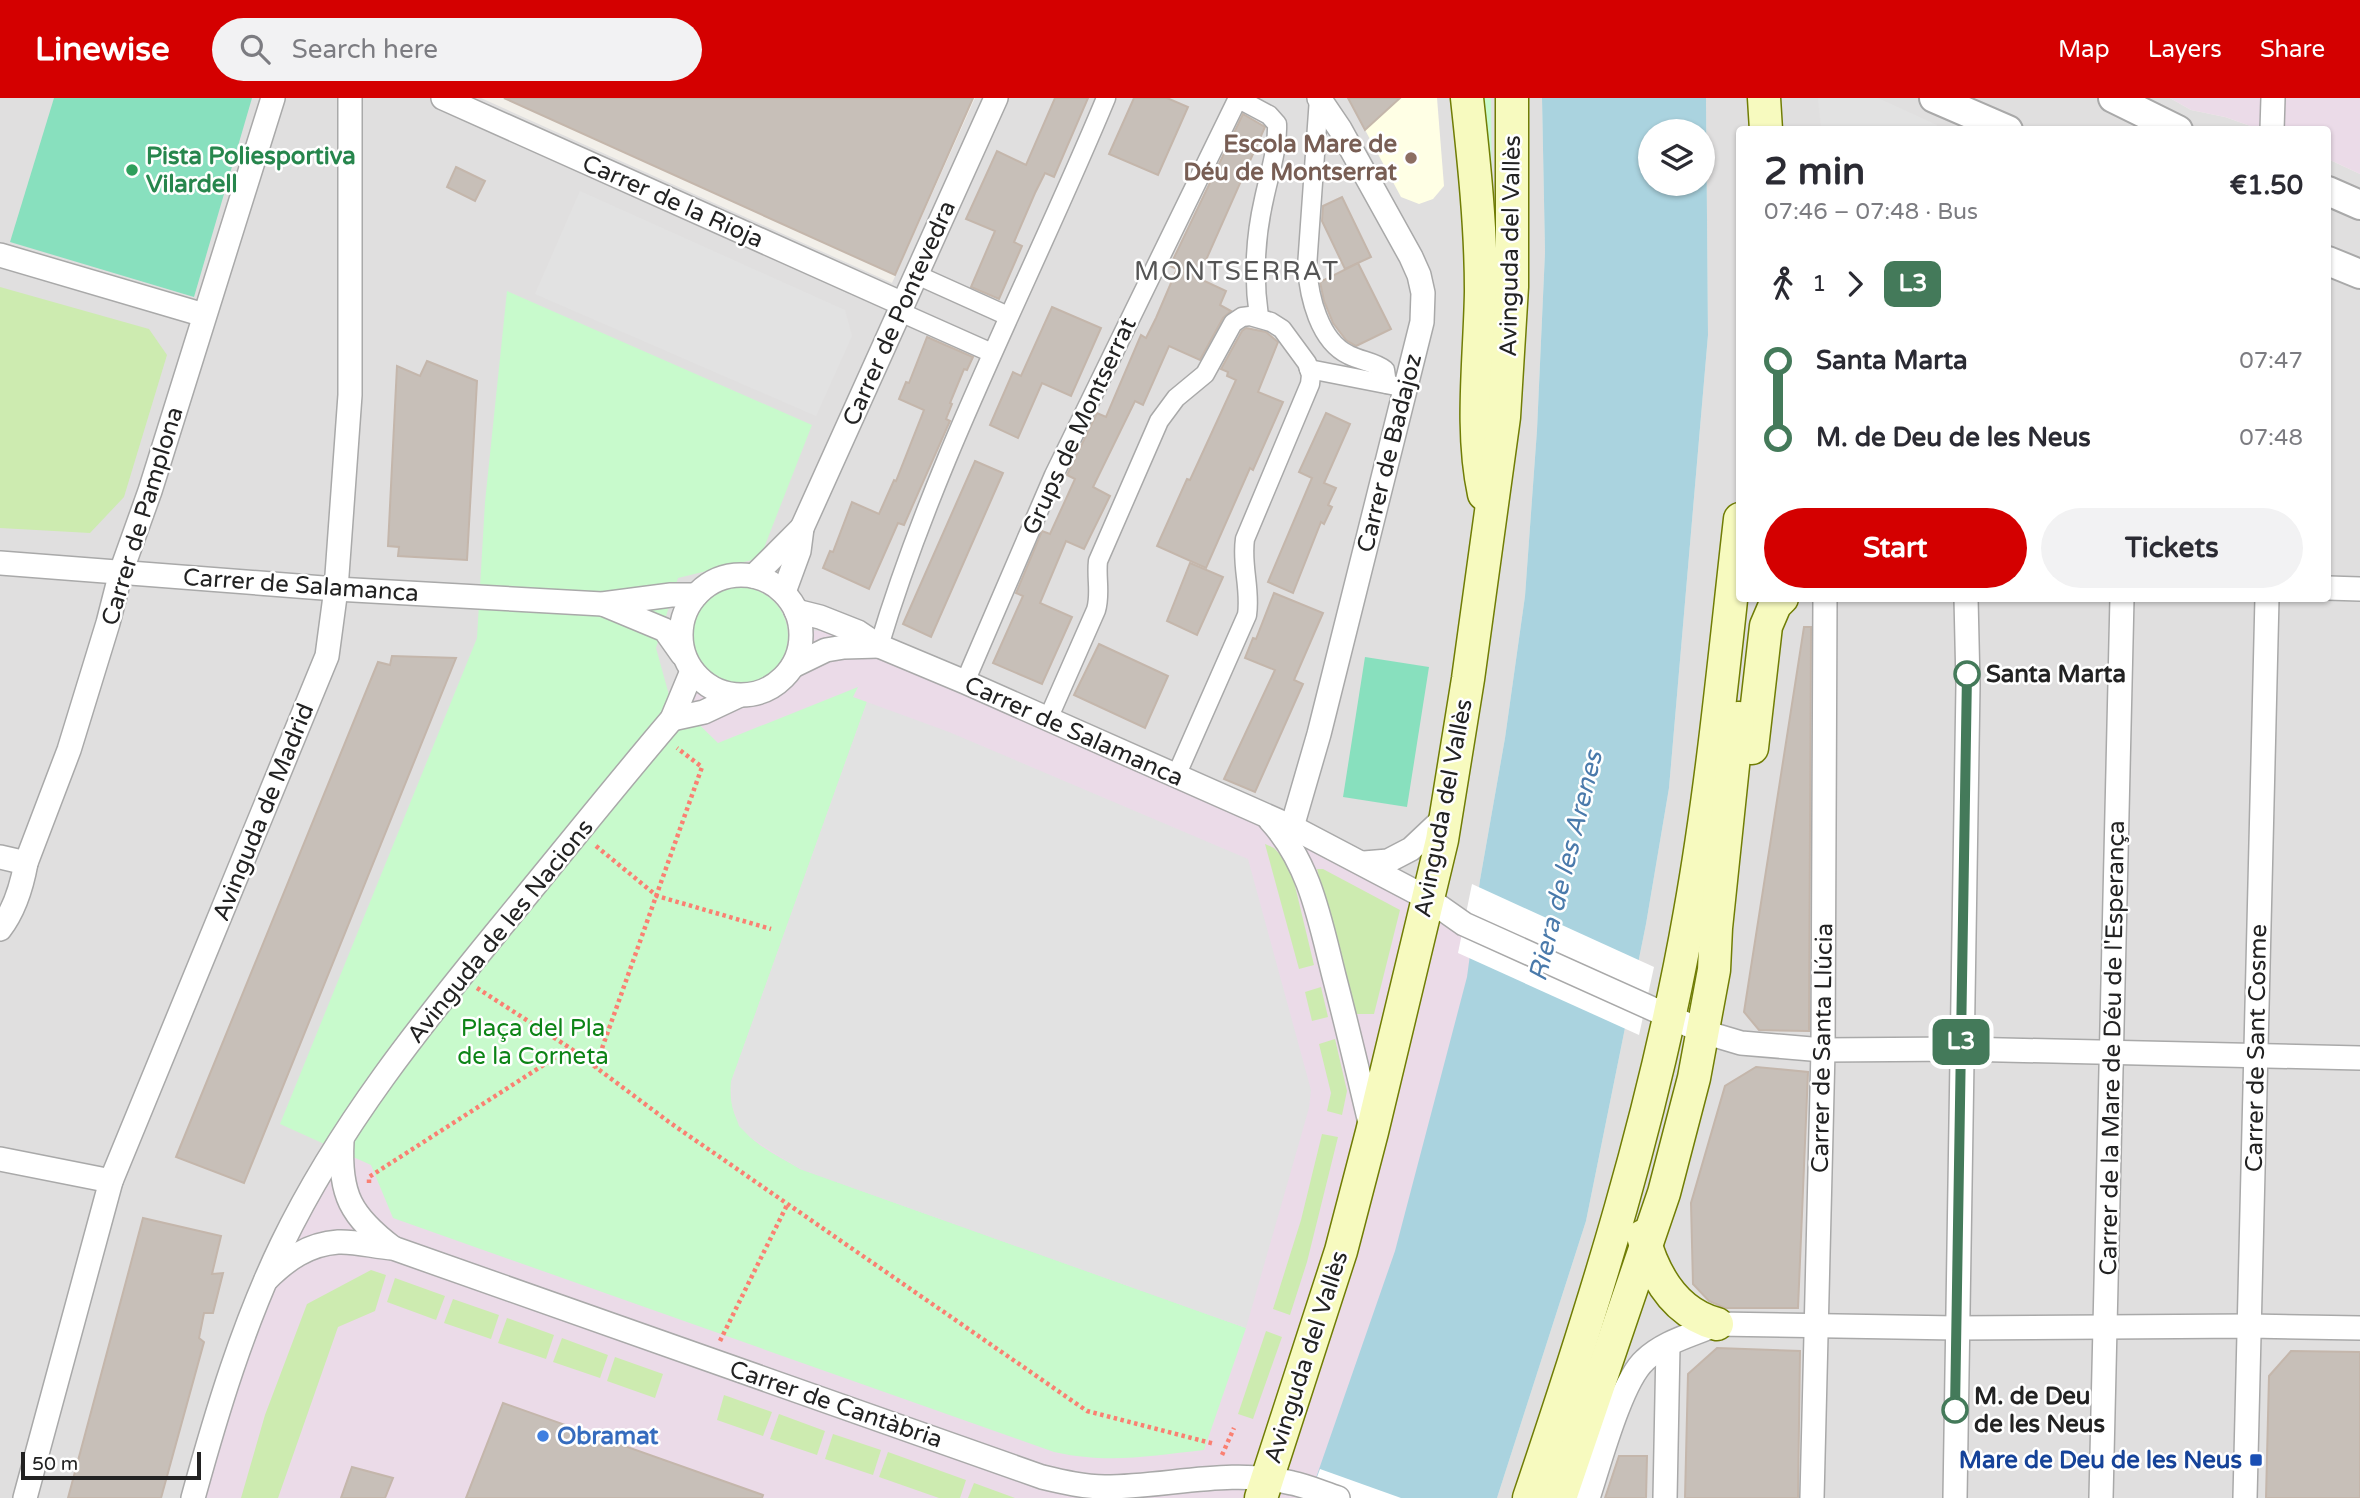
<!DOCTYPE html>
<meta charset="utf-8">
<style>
:root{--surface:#fff;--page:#f2f2f3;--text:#2b2b33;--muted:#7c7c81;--accent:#d40000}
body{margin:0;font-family:"Varela Round",sans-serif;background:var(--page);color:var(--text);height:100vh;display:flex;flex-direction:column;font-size:26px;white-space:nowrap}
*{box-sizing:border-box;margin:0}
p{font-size:23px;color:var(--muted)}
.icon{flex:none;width:38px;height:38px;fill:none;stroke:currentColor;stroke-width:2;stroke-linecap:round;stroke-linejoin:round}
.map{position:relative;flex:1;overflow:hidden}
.sheet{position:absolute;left:1736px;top:28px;width:595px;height:476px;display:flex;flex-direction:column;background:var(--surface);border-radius:7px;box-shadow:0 2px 5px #0004}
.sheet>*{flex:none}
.badge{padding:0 14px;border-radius:10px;font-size:24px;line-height:46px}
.tools{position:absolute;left:1638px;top:21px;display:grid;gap:14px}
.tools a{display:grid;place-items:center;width:77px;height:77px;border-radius:50%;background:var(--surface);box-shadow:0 2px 5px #0004;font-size:35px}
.scale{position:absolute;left:21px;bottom:18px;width:180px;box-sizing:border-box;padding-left:7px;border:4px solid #222;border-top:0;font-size:19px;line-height:24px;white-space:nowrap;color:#222;-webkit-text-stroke:5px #fff;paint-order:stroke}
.map>.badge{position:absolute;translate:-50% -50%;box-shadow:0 0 0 4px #fff}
.legs{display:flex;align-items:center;gap:10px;height:77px;padding:0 28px;font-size:23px}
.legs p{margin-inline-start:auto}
.headline{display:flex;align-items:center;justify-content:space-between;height:119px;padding:0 28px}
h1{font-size:38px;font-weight:800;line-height:52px}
.button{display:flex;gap:14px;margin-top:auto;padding:14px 28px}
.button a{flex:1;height:80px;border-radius:42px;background:var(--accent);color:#fff;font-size:28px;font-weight:800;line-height:80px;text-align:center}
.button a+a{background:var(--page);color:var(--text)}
ul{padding:0 28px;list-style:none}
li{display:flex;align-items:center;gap:24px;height:77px;font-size:26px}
li i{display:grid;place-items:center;width:10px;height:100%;margin:0 9px;background:currentColor}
li i::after{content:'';width:18px;height:18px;margin:-9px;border:5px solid;border-radius:50%;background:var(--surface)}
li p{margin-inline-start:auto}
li:first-child i{background:linear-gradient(#0000 50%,currentColor 0)}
li:last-child i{background:linear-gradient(currentColor 50%,#0000 0)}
header{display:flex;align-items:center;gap:42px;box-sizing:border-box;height:98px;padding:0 35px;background:var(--accent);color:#fff}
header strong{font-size:33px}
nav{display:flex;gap:38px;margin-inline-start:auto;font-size:24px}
.search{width:490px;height:63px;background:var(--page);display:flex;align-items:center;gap:18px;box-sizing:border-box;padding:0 24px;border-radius:38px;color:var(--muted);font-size:26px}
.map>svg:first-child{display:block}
.residential{fill:#e0dfdf}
.industrial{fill:#ebdbe8}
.education{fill:#ffffe5}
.grass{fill:#cdebb0}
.park{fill:#c8facc}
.pitch{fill:#88e0be}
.parking{fill:#e2e2e2}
.water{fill:#aad3df;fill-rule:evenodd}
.pier{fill:#fff}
.building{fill:#c7bfb8;stroke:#c4b6ab;stroke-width:2}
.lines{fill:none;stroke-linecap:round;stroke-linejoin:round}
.pedestrian-casing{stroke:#a9a9a9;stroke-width:21}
.minor-casing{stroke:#a9a9a9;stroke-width:26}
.tertiary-casing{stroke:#a9a9a9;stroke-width:32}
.secondary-casing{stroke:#707d05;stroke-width:35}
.path{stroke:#fa8072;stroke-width:4.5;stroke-dasharray:3.5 3.5;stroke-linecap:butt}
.pedestrian{stroke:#fff;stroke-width:18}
.minor{stroke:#fff;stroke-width:23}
.tertiary{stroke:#fff;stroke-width:28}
.secondary{stroke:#f7fabf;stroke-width:32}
.line-1-casing{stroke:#fff;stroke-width:16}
.line-1{stroke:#447a5a;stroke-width:10}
.education-dot{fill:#8d6e63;stroke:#fff;stroke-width:2.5}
.leisure-dot{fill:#2e9e5b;stroke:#fff;stroke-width:2.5}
.stop-1-dot{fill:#fff;stroke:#447a5a;stroke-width:3.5}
.shop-dot{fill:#3f7fe0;stroke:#fff;stroke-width:2.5}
.transit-dot{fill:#1a4fb4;stroke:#fff;stroke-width:2.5}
.labels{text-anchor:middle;stroke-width:5;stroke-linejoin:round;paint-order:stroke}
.education-label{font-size:24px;font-weight:bold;fill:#785e54;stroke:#fff;text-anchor:end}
.leisure-label{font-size:24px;font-weight:bold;fill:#27864d;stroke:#fff;text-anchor:start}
.street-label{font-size:24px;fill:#222;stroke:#fff}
.stop-label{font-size:24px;font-weight:bold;fill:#222;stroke:#fff;text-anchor:start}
.park-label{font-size:24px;fill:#0c8416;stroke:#fff}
.shop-label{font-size:24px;font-weight:bold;fill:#366cbe;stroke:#fff;text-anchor:start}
.transit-label{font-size:24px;font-weight:bold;fill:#164399;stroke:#fff;text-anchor:end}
.neighbourhood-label{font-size:26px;letter-spacing:2px;fill:#555;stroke:#fff}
.water-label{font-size:26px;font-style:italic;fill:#4a7aab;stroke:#fff}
</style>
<header>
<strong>Linewise</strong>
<div class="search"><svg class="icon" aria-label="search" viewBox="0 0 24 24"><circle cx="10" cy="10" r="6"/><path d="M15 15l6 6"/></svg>Search here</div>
<nav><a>Map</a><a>Layers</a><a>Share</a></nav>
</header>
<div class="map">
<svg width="2360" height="1400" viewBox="0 0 2360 1400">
<rect width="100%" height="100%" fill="#f2efe9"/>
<g class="residential">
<path d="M0,0H481L892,185L975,0H1542L1545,154L1537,332L1525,498L1505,640L1480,782L1467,879L1309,1400H0Z"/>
<path d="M1706,0H2170L2191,12L2225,19L2259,31L1740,32V500H2328V61L2360,76V1400H1497L1586,1123L1646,826L1669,690L1708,237Z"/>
</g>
<g class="industrial">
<path d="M2170,0H2360V76L2328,61V32L2259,31L2225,19L2191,12Z"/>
<path d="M680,521L822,533L1249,712L1561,869L1436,1400H199L275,1144L651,648L698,592L685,572L677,545Z"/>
</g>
<path class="education" d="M1348,0H1437L1444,88L1433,101L1419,106L1401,99Z"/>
<g class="grass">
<path d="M0,189L149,231L167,257L124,399L90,435L0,430Z"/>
<path d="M1265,746L1274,750L1290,767L1314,867L1299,871Z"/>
<path d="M1317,771H1323L1400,812L1374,916H1354Z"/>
<path d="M1321,889L1328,919L1312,923L1305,894Z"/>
<path d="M1335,941L1347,993L1342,1017L1327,1013L1331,995L1319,946Z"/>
<path d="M1322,1036L1338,1039L1307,1164L1290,1217L1273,1211L1301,1122Z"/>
<path d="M371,1172L386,1177L375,1213L338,1229L278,1400H241L265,1317L307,1206Z"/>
<path d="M395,1180L445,1198L436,1222L387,1204Z"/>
<path d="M453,1201L499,1217L491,1241L444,1225Z"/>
<path d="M507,1220L554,1237L546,1261L498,1245Z"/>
<path d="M1266,1233L1282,1239L1253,1321L1238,1316Z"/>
<path d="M562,1240L608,1257L600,1280L553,1264Z"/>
<path d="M615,1259L663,1276L655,1300L607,1283Z"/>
<path d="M724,1297L772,1314L763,1338L717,1322Z"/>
<path d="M779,1316L825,1333L817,1357L770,1341Z"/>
<path d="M833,1336L881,1352L873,1377L825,1361Z"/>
<path d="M888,1354L966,1382L960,1400H939L879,1379Z"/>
<path d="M974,1385L1015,1400H968Z"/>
</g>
<g class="park">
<path d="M1481,0H1491L1492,107Z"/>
<path d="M507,193L812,327L760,460L678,480L656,550L669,597L718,645L858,589L853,599L867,604L731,984C727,1035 761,1048 800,1071L1246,1230L1204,1352C1149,1358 1109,1366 1054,1354L393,1120L371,1067L280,1026L477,540L485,404Z"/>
<circle cx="739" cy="538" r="49"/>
</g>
<g class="pitch">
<path d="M54,0H252L194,199L10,144Z"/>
<path d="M1365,559L1429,569L1407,709L1343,699Z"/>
</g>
<g class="parking">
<path d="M1818,0H1878L1937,27L1935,32L1821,31Z"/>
<path d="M580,93L845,212L852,238L816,318L535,196Z"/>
<path d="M867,604L949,634L1248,761L1311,992L1309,1010L1246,1230L800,1071L750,1039L739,1028L732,1007L731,984Z"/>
</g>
<path class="water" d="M1542,0H1706L1708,237L1669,690L1646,826L1586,1123L1497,1400H1309L1395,1153L1467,879L1480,782L1505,640L1525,498L1537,332L1545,154ZM1650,33H1703V86H1650Z"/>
<g class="pier">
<path d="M1472,786L1654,869L1639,937L1458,855Z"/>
<path d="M1320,1371L1401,1400H1309Z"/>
</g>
<g class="building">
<path d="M504,0H973L895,177Z"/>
<path d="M1055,0H1088L1054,79L1045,75L1035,95L1014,144L1022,148L999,201L971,189L995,133L966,121L997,53L1026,67Z"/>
<path d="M1134,0H1167L1188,9L1158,77L1109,56Z"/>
<path d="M1348,0H1400L1365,32Z"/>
<path d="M1243,16L1265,29L1198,180L1226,193L1220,207L1231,213L1223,220L1200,262L1169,248L1143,307L1135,303L1093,389L1110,398L1084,451L1066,443L1040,505L1072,519L1042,586L993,565L1023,498L1016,495L1042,433L1050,436L1075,381L1067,377L1097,315L1106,319L1141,237L1146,240L1156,220L1177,171L1170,168Z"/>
<path d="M456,69L485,83L475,103L447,89Z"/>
<path d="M1342,99L1371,159L1345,171L1322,123L1323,108Z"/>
<path d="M1358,165L1391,231L1356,248L1346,242L1333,225L1324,203L1320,184Z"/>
<path d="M1052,209L1101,230L1071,298L1042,285L1018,340L990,327L1013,274L1021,278Z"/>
<path d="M1246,230L1266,234L1278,244L1258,294L1283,304L1253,372L1250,370L1206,470L1157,448L1187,381L1190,382L1236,282L1227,278L1228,274L1221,271L1242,233Z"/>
<path d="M927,239L973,259L967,272L964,271L950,305L952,306L946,321L950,323L904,427L898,425L869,491L823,470L830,453L833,454L852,404L879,416L894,382L896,383L924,312L899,301L906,284L909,285Z"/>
<path d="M427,263L477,283L467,462L398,458L399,449L388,448L397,268L420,278Z"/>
<path d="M1326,315L1350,326L1324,385L1336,390L1328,407L1332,409L1324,426L1321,424L1293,495L1268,484L1312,380L1299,374Z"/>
<path d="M975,363L1003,375L931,539L903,526Z"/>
<path d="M1190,465L1223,479L1197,537L1167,523Z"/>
<path d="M1274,495L1323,515L1294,582L1303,586L1255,694L1224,681L1275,572L1245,560L1253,540L1256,541Z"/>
<path d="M1804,529H1811L1809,933L1759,932L1744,914Z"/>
<path d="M1099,546L1168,578L1145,630L1074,597Z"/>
<path d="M392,558L456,560L244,1085L176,1059L378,564L390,567Z"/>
<path d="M1756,969L1808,974L1798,1210H1725L1709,1203L1693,1186L1691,1105L1725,988Z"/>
<path d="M143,1120L221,1138L212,1176L223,1175L213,1215H204L199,1240L204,1244L161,1400H68Z"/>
<path d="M1717,1250L1800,1253L1798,1400H1685L1688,1276Z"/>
<path d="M2291,1253L2360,1254V1400H2266L2269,1278Z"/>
<path d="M503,1305L763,1397L762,1400H466Z"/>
<path d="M1619,1358H1647L1646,1400H1605Z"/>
<path d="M352,1369L393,1380L385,1400H341Z"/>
</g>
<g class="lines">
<defs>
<g id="pedestrian">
<path d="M1237,0L1269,17L1277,26C1278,51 1269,77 1264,101C1255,140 1253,178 1259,219"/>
<path d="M1319,0L1307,169C1309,198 1319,243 1349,257C1361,263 1375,264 1385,272L1387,286"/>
<path d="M917,177L1008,218"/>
<path d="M900,214L992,255"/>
<path d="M1309,271L1396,288"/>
<path d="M879,548C936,358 1030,183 1106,0"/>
<path d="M965,584L1054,377L1238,0"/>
<path d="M1048,621L1096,512C1101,496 1096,480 1098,463L1159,323L1176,300L1205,276L1233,225L1242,219L1250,218L1271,224L1282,231L1307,265L1311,277L1310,286L1245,441C1241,467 1251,491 1247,517L1176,678"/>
</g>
<g id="minor">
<path d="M443,0L903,206"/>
<path d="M2272,32L2273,0"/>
<path d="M0,157L204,217"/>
<path d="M0,465L336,491L602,506L671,497H696"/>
<circle cx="741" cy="537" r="60"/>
<path d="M754,478L802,430"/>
<path d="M2328,490L2360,491"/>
<path d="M784,494L799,453L802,430L996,0"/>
<path d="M605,507L665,532L682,556"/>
<path d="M796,513L820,519L858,534L879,548L965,584L1292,729L1427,800L1464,826L1704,934L1741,945L1823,952L1961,951L2360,960"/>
<path d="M793,568L826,552L844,549L879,548"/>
<path d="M672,621L704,614L738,598"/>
<path d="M1270,722C1310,765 1320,823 1334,878C1347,928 1359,978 1371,1029"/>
<path d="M1292,729L1319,636L1422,224L1423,195L1419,177L1411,159L1340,31L1319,0"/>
<path d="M0,759L26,765"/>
<path d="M1364,765L1388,763L1411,751L1446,718"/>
<path d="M0,831C14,813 22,787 26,765L69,652L108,525L121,474L150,393L273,0"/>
<path d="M342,1043C339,1097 351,1118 393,1150"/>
<path d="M0,1061L111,1083"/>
<path d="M266,1182C286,1162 308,1146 338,1144C356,1143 375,1149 393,1150L1042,1379C1063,1384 1084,1389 1105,1389C1167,1389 1230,1370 1292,1385C1307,1388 1323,1395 1338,1400"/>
<path d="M25,1400L111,1083L327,558L336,491L350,297V0"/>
<path d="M193,1400C217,1313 243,1227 282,1146C339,1028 422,925 504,825C560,757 615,688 672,621L692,573"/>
<path d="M1588,1400C1599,1367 1621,1283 1645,1262C1665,1243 1693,1237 1717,1226L1956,1230L2250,1228L2360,1230"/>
<path d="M1665,1400L1668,1248"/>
<path d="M1812,1400L1823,952L1825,500"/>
<path d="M1955,1400L1968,587L1966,500"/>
<path d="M2101,1400L2122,500"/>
<path d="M2245,1400L2267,500"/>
</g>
<g id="tertiary">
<path d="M1934,0L2008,32"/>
<path d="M2113,0L2178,32"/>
<path d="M2328,93L2360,107"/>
<path d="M2328,163L2360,176"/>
</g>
<g id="secondary">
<path d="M1467,0C1474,64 1481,129 1481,193C1480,260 1470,331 1484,396"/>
<path d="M1764,0L1766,32"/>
<path d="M1752,650L1766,528L1775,507L1782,500"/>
<path d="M1643,1138C1654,1178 1675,1215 1717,1226"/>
<path d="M1261,1400L1341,1153L1372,1034L1442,742L1468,581L1504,319L1512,189V0"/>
<path d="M1529,1400C1594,1208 1655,1014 1690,814C1713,685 1725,552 1740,421"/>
<path d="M1560,1400L1664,1095L1694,980L1714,872L1716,830L1738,620"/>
</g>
</defs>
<use href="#pedestrian" class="pedestrian-casing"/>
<use href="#minor" class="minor-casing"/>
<use href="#tertiary" class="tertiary-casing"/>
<use href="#secondary" class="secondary-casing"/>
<g class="path">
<path d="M596,748L657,798L771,831"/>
<path d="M477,890L570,950L669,1024L1087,1313L1215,1346"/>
<path d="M595,970L702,669L677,650"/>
<path d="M369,1085V1079L570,950"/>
<path d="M720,1243L787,1107"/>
<path d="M1222,1357L1234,1330"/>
</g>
<use href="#pedestrian" class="pedestrian"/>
<use href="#minor" class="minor"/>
<use href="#tertiary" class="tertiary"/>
<use href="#secondary" class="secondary"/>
</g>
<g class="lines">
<defs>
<path id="line-1" d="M1955,1312L1967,576"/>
</defs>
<use href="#line-1" class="line-1-casing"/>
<use href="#line-1" class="line-1"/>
</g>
<circle class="education-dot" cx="1411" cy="60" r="7"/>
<circle class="leisure-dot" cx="132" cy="72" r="7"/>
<g class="stop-1-dot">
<circle cx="1967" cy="576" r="12"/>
<circle cx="1955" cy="1312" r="12"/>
</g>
<circle class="shop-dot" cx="543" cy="1338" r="7"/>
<rect class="transit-dot" x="2249" y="1355" width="14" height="14" rx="3.5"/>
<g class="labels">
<g class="education-label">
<text x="1397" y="54">Escola Mare de<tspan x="1397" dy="28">Déu de Montserrat</tspan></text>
</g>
<g class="leisure-label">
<text x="146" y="66">Pista Poliesportiva<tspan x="146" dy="28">Vilardell</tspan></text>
</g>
<g class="street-label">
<text transform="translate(673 103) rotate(24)" y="8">Carrer de la Rioja</text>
<text transform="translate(1510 148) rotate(-89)" y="8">Avinguda del Vallès</text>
<text transform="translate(899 215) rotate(-66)" y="8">Carrer de Pontevedra</text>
<text transform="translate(1079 328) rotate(-65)" y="8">Grups de Montserrat</text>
<text transform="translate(1389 355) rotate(-76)" y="8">Carrer de Badajoz</text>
<text transform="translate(142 418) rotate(-73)" y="8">Carrer de Pamplona</text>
<text transform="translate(301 487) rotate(4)" y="8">Carrer de Salamanca</text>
<text transform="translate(1074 633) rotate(24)" y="8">Carrer de Salamanca</text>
<text transform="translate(1443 710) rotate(-79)" y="8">Avinguda del Vallès</text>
<text transform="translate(263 714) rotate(-68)" y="8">Avinguda de Madrid</text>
<text transform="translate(500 833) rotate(-51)" y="8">Avinguda de les Nacions</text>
<text transform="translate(1822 950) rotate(-89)" y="8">Carrer de Santa Llúcia</text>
<text transform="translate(2112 950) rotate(-89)" y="8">Carrer de la Mare de Déu de l'Esperança</text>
<text transform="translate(2256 950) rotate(-89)" y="8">Carrer de Sant Cosme</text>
<text transform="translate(1306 1259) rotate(-72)" y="8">Avinguda del Vallès</text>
<text transform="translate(836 1306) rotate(19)" y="8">Carrer de Cantàbria</text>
</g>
<g class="stop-label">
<text x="1986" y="584">Santa Marta</text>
<text x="1974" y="1306">M. de Deu<tspan x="1974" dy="28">de les Neus</tspan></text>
</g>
<g class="park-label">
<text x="533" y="938">Plaça del Pla<tspan x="533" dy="28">de la Corneta</tspan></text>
</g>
<g class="shop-label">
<text x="557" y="1346">Obramat</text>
</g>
<g class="transit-label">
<text x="2242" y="1370">Mare de Deu de les Neus</text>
</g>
<g class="neighbourhood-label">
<text x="1237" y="182">MONTSERRAT</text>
</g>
<g class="water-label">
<text transform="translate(1565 768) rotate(-76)" y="9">Riera de les Arenes</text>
</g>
</g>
</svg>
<div class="tools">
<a><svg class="icon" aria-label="layers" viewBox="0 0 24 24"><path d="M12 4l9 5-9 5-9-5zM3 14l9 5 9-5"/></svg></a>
</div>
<div class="scale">50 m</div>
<b class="badge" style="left:1961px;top:944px;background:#447a5a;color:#fff">L3</b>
<section class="sheet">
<div class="headline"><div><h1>2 min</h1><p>07:46 – 07:48 · Bus</p></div><b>€1.50</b></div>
<div class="legs"><svg class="icon" aria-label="walk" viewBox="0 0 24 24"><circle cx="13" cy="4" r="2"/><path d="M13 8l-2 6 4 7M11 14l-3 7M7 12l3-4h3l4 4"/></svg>1<svg class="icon" aria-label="forward" viewBox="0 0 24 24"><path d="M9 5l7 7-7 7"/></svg><b class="badge" style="background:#447a5a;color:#fff">L3</b></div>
<ul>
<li><i style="color:#447a5a"></i><b>Santa Marta</b><p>07:47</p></li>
<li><i style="color:#447a5a"></i><b>M. de Deu de les Neus</b><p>07:48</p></li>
</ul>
<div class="button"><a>Start</a><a>Tickets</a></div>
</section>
</div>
